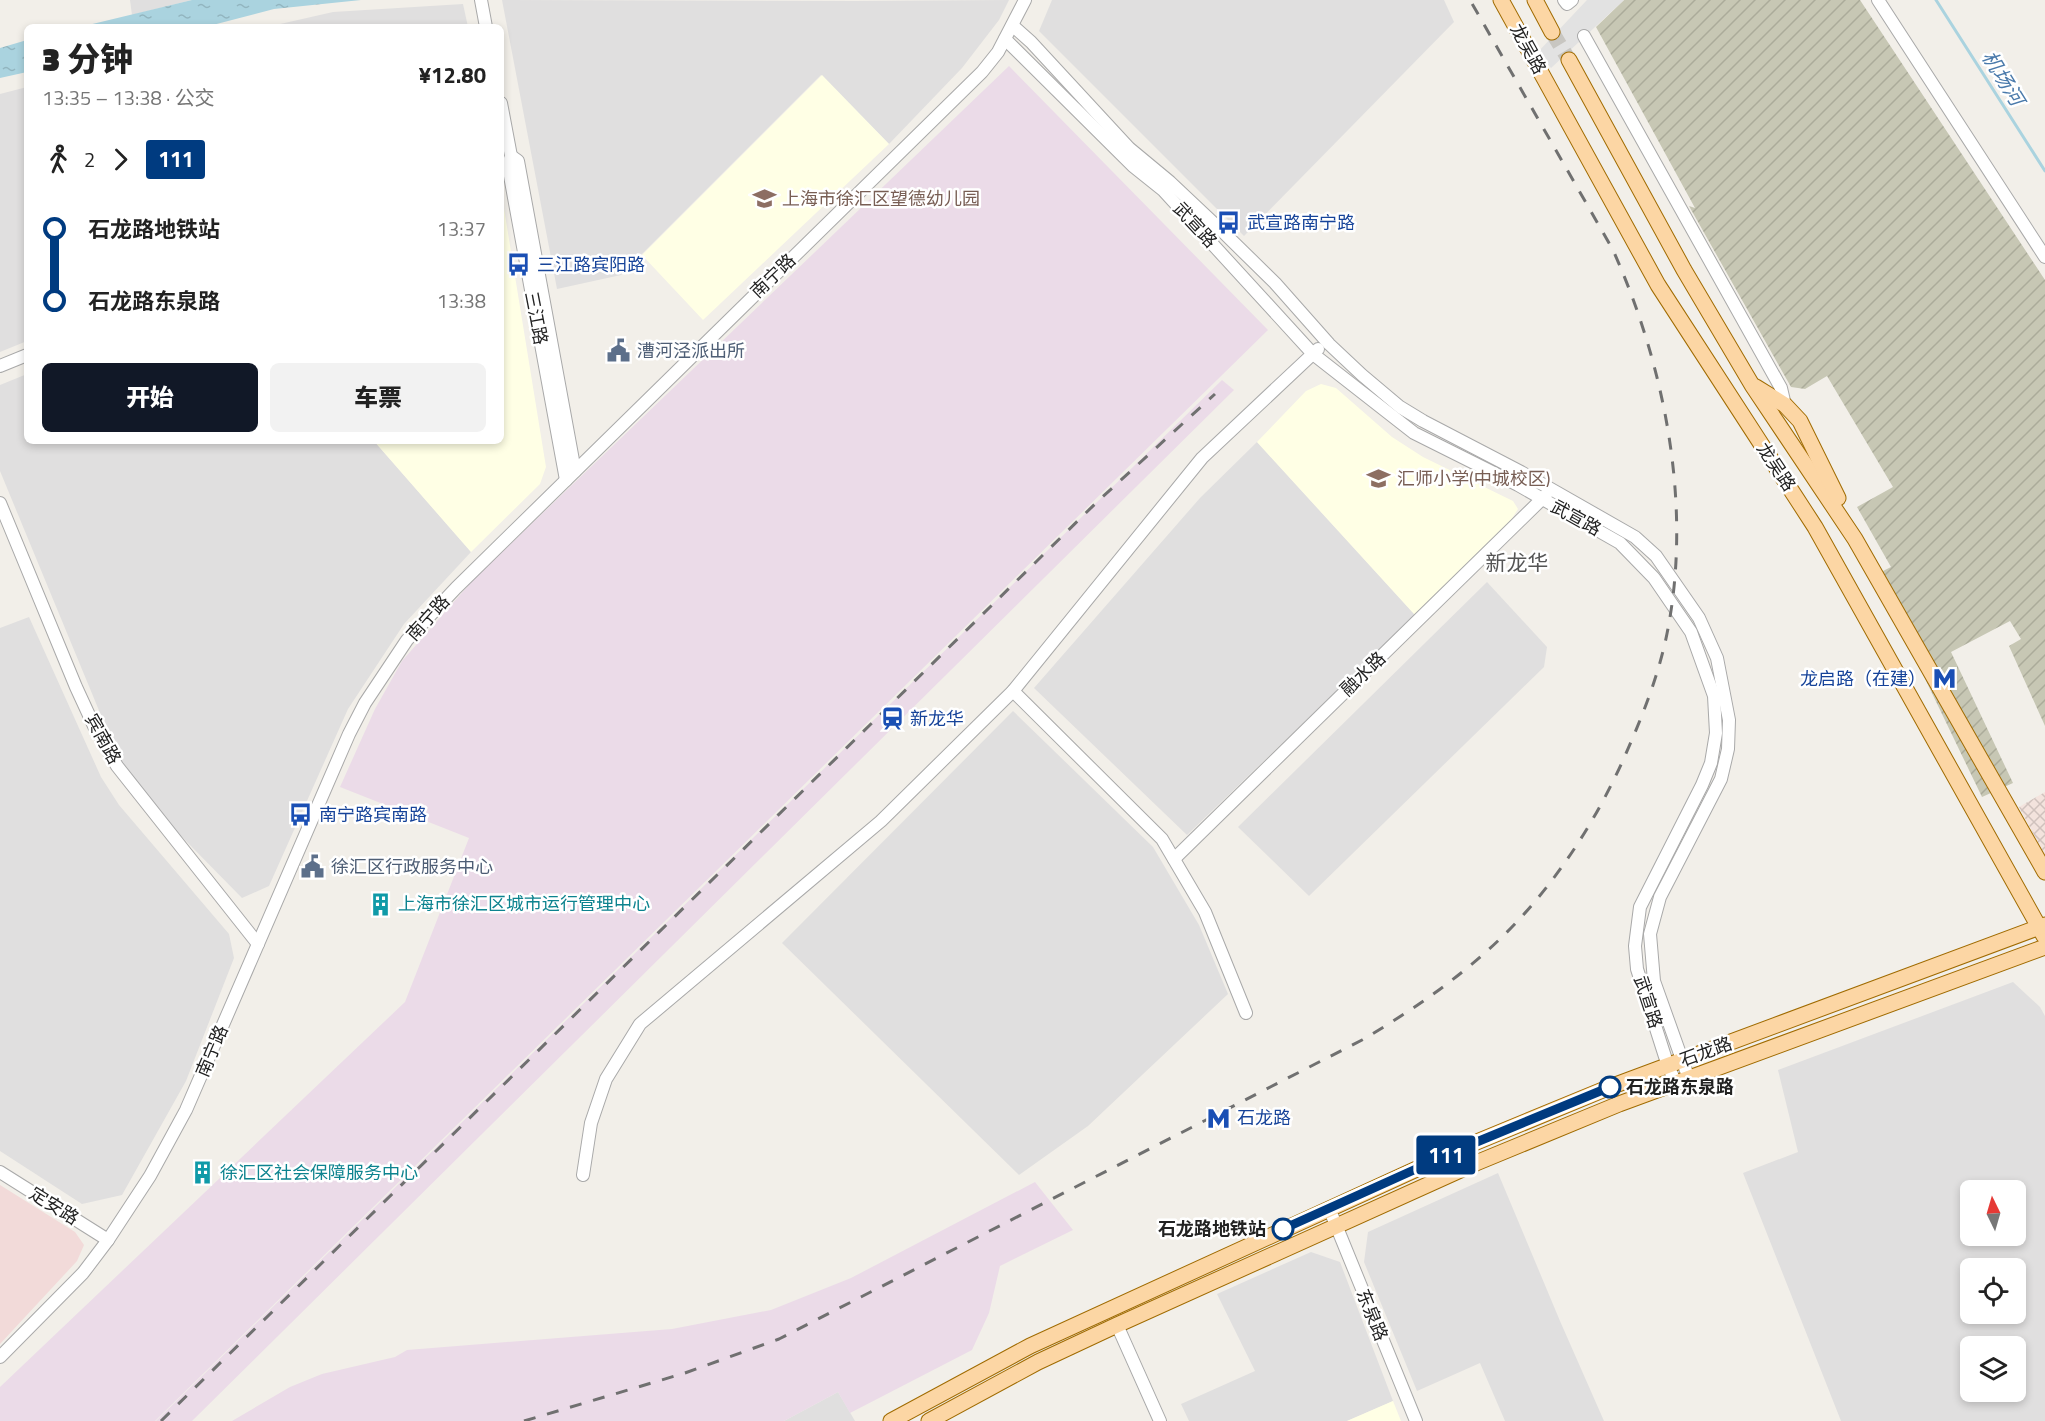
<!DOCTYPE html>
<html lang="zh">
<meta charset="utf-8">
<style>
:root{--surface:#fff;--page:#f2f2f2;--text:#222;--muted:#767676;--accent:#111827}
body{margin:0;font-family:"Titillium Web","Noto Sans SC",sans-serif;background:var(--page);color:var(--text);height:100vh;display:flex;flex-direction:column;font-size:22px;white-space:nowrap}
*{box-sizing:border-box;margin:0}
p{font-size:20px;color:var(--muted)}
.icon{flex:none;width:33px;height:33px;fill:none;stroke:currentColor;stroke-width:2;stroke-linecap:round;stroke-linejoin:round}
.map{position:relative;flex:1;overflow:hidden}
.side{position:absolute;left:24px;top:24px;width:480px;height:420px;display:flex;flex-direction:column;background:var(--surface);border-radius:9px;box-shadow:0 3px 9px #0003}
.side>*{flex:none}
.badge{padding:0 12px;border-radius:4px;font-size:21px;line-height:39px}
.needle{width:39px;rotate:355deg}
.tools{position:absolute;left:1960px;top:1180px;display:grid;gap:12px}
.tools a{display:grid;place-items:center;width:66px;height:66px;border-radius:9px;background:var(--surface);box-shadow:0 3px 9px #0003;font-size:30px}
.map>.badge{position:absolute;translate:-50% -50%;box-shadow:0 0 0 3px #fff}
.legs{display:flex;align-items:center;gap:9px;height:66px;padding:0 18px;font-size:20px}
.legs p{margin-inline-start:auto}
.summary{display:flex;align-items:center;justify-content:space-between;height:102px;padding:0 18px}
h1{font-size:33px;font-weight:800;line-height:45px}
.action{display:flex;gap:12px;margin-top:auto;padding:12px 18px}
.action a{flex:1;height:69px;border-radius:9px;background:var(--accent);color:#fff;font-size:24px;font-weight:800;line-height:69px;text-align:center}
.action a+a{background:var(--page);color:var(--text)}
ul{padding:0 18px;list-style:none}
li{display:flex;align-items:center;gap:21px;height:72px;font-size:22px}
li i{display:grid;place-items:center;width:9px;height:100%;margin:0 8px;background:currentColor}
li i::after{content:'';width:15px;height:15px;margin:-8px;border:4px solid;border-radius:50%;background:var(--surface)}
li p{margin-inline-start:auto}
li:first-child i{background:linear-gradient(#0000 50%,currentColor 0)}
li:last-child i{background:linear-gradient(currentColor 50%,#0000 0)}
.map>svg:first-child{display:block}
.residential{fill:#e0dfdf;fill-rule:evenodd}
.commercial{fill:#f2dad9}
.education{fill:#ffffe5}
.military{fill:url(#military-cross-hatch)}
.railway{fill:#ebdbe8}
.construction{fill:url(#construction-furrows)}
.parking{fill:#e2e2e2}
.water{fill:url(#water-ripples)}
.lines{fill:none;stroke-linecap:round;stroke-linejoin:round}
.stream{stroke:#aad3df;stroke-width:3}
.major-tunnel{stroke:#c8c6c1;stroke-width:15;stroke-dasharray:15 8;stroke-linecap:butt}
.minor-casing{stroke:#a9a9a9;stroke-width:14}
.major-casing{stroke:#a06b00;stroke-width:17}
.minor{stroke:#fff;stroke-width:12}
.major{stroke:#fcd6a4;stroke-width:15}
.rail{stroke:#707070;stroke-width:3;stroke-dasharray:12 12;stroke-linecap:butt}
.line-1-casing{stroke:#fff;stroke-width:14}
.line-1{stroke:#003b80;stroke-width:9}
.stop-1-dot{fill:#fff;stroke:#003b80;stroke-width:3}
.labels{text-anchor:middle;stroke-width:5;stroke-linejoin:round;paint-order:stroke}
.street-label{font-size:18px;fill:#222;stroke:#fff}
.education-label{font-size:18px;fill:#785e54;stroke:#fff;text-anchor:start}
.transit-label{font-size:18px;fill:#164399;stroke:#fff;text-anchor:start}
.service-label{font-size:18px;fill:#4e5e75;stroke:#fff;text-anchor:start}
.culture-label{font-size:18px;fill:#0d838f;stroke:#fff;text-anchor:start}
.stop-label{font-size:18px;font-weight:bold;fill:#222;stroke:#fff;text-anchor:start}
.water-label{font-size:20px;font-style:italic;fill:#4a7aab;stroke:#fff}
.quarter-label{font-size:21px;fill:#555;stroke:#fff}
</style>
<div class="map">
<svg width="2045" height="1421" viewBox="0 0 2045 1421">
<defs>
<pattern id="military-cross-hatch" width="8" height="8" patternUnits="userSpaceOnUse" patternTransform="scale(1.5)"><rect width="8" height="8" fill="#f3e3dd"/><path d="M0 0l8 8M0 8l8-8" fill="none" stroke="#d0c2bd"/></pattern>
<pattern id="construction-furrows" width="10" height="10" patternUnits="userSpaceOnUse" patternTransform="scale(1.5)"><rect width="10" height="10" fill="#c7c7b4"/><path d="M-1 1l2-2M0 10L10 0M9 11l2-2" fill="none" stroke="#abab9a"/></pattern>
<pattern id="water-ripples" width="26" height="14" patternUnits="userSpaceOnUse" patternTransform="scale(1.5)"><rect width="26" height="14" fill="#aad3df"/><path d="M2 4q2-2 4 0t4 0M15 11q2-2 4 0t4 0" fill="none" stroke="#92b5bf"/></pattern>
</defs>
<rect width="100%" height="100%" fill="#f2efe9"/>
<g class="residential">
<path d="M130,0H192L132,15Z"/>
<path d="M502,0L855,1L1009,0L999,20L962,68L889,144L821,75L621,275L557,289Z"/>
<path d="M1052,0H1444L1454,22L1244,236L1039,31Z"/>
<path d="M463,4L468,27H267L333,12Z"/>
<path d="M27,87V341L0,352V94Z"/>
<path d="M27,374V441H374L471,552L404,624L348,709L269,886L242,898L129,783L0,471V385Z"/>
<path d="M1257,442L1415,615L1187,835L1034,688L1200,498Z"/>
<path d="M1487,582L1547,647L1544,667L1309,896L1238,827Z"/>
<path d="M29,617L101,777L119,805L229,934L234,958L186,1081L122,1195L82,1204L0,1151V628Z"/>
<path d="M1013,711L1153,847L1199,925L1228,994L1088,1126L1019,1175L782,943Z"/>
<path d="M2013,982L2040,1007L2045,1016V1421H1841L1743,1173L1798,1152L1778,1070ZM1971,1191H2016V1236H1971ZM1971,1269H2016V1314H1971ZM1971,1347H2016V1392H1971Z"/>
<path d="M1498,1173L1560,1321L1604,1421H1505L1480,1363L1417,1391L1364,1262L1368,1232Z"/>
<path d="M1311,1252L1340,1262L1393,1401L1347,1421H1189L1181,1404L1255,1371L1217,1294Z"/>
<path d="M838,1392L855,1421H784Z"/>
</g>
<path class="commercial" d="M0,1185L75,1232L84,1245L77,1261L0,1344Z"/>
<g class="education">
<path d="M822,75L889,144L703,320L642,255Z"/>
<path d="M501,190L546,467L540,484L471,552L374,441H501Z"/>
<path d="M1321,384L1336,388L1392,437L1423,457L1513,501L1518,509L1511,520L1415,615L1257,442L1306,391Z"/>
<path d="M1393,1401L1401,1421H1347Z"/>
</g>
<path class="military" d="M2045,792V855L2019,807Z"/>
<g class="railway">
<path d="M1009,66L1268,330L155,1421H0V1387L405,1002L469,838L340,787L375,709L402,661L474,579Z"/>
<path d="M1222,380L1234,390L192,1421H156Z"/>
<path d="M1035,1182L1073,1230L1000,1266L989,1313L972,1350L850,1413L838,1392L784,1421H232L290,1387L322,1374L395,1357L407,1350L672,1329L771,1310L851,1278Z"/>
</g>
<path class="construction" d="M1624,0H1860L2045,280V726L2009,646L2021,639L2010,621L1951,652L2013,783L1982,797L1875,575L1891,567L1857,507L1893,487L1827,376L1805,389L1791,387L1689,206L1695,208L1596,27Z"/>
<path class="parking" d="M1587,0H1624L1551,68L1538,52Z"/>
<g class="water">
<path d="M192,0H361L274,9L205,27H80Z"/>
<path d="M27,40V72L0,78V48Z"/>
</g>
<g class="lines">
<path class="stream" d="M1936,0L2045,171"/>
<path class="major-tunnel" d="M1552,32L1569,60"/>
<defs>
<g id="minor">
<path d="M481,0L486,27"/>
<path d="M1564,0L1567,4L1572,0"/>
<path d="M1878,0L2045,257"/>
<path d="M1013,26L1031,42L1129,148L1170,182L1222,231L1275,283L1329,344L1362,375L1400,407L1423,421L1521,472L1635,537L1656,556L1699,618L1717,658L1729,720L1728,749L1721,779L1660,897L1650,934L1654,981L1689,1079"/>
<path d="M1584,36L1781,388L1785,405"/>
<path d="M1005,39L1133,166L1163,190L1313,354L1414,433L1518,485L1620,543L1654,578L1691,632L1714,696L1716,733L1711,763L1702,785L1640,907L1635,946L1637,969L1668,1066L1676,1083"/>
<path d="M501,103L511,156L508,165L566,480"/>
<path d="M511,156L518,161L575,471"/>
<path d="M0,366L27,355"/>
<path d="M0,503L76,687L94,726L117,766L258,944"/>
<path d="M1013,691L1162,839L1205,912L1246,1013"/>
<path d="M1174,859L1546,495"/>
<path d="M0,1172L108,1240"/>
<path d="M583,1175L591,1123L606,1079L640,1024L881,821L1013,691L1202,458L1318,349"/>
<path d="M1329,1208L1416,1421"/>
<path d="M1117,1325L1160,1421"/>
<path d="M0,1357L83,1273L108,1240L150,1176L186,1110L349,734L365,703L407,640L456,588L982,72L998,52L1025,0"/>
</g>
<g id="major">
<path d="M1501,0L1658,285L1815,527L2044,936"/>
<path d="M1535,0L1552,32"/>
<path d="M1569,60L1684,270L1752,385L1855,539L2045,872"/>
<path d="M1756,387L1785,405L1800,421L1838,498"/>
<path d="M891,1421L1030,1346L1467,1146L1610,1087L2045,925"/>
<path d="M929,1421L1038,1362L1117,1325L1476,1163L1619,1104L2045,947"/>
</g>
</defs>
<use href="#minor" class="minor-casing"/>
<use href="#major" class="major-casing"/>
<use href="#minor" class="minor"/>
<use href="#major" class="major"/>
<g class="rail">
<path d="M161,1421L1098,501L1215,394"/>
<path d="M524,1421L685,1373L779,1339L1362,1040C1413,1010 1461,977 1503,936C1554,886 1595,823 1624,758C1643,715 1661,670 1669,623C1691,499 1664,364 1613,250L1470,0"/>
</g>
</g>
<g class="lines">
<defs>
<path id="line-1" d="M1283,1229L1467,1146L1610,1087"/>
</defs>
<use href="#line-1" class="line-1-casing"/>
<use href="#line-1" class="line-1"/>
</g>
<defs>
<symbol id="school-bare" viewBox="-9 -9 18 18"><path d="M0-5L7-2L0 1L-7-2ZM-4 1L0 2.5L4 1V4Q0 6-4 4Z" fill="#8d6e63" stroke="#fff" stroke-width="2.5" paint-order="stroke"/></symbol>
<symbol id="bus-bare" viewBox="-9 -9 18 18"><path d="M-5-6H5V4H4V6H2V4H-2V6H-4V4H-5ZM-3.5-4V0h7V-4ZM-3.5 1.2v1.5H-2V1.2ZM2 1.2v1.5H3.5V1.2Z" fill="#1a4fb4" stroke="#fff" stroke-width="2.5" paint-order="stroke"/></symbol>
<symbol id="civic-bare" viewBox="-9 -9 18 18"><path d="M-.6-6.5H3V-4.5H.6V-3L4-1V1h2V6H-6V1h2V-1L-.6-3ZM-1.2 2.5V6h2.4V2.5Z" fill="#5c6f8a" stroke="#fff" stroke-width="2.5" paint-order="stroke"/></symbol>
<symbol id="metro-bare" viewBox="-9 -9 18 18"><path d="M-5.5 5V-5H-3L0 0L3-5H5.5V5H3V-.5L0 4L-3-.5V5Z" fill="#1a4fb4" stroke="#fff" stroke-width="2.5" paint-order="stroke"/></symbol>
<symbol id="station-bare" viewBox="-9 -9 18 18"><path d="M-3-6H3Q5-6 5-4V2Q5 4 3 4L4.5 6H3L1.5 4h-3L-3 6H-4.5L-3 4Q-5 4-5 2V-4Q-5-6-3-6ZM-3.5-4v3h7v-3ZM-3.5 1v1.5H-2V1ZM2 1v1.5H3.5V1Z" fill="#1a4fb4" stroke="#fff" stroke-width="2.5" paint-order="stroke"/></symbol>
<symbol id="building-bare" viewBox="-9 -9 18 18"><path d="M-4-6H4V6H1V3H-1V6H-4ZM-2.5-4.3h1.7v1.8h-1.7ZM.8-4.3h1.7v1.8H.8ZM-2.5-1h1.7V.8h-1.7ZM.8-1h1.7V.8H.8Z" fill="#0f9aa8" stroke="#fff" stroke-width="2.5" paint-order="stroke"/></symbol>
</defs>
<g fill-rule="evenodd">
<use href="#school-bare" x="748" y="182" width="33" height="33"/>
<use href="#bus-bare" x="1212" y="206" width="33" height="33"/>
<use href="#bus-bare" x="502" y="248" width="33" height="33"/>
<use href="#civic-bare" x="602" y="334" width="33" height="33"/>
<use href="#school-bare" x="1362" y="462" width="33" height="33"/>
<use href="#metro-bare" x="1928" y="662" width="33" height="33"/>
<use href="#station-bare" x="876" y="702" width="33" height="33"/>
<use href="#bus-bare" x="284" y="798" width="33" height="33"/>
<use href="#civic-bare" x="296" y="850" width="33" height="33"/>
<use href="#building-bare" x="364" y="888" width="33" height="33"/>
<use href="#metro-bare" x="1202" y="1102" width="33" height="33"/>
<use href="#building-bare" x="186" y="1156" width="33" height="33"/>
</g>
<g class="stop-1-dot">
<circle cx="1610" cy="1087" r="10"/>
<circle cx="1283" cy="1229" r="10"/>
</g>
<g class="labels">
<g class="street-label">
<text transform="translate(1528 49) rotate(61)" y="6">龙吴路</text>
<text transform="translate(1195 225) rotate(47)" y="6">武宣路</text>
<text transform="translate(773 276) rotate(-44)" y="6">南宁路</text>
<text transform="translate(536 318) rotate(79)" y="6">三江路</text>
<text transform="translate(1776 467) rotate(56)" y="6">龙吴路</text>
<text transform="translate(1576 518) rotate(29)" y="6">武宣路</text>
<text transform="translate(428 618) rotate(-48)" y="6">南宁路</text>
<text transform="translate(1363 674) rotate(-44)" y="6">融水路</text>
<text transform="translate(103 739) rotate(61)" y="6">宾南路</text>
<text transform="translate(1648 1002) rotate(72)" y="6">武宣路</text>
<text transform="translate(212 1051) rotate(-67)" y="6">南宁路</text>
<text transform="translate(1706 1052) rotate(-20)" y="6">石龙路</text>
<text transform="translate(54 1206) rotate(32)" y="6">定安路</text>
<text transform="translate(1372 1315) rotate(68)" y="6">东泉路</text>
</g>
<g class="education-label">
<text x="782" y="205">上海市徐汇区望德幼儿园</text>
<text x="1397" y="485">汇师小学(中城校区)</text>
</g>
<g class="transit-label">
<text x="1247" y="229">武宣路南宁路</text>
<text x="537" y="271">三江路宾阳路</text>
<text x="1926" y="685" text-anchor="end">龙启路（在建）</text>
<text x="910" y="725">新龙华</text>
<text x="319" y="821">南宁路宾南路</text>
<text x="1237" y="1124">石龙路</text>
</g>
<g class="service-label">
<text x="637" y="357">漕河泾派出所</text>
<text x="331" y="873">徐汇区行政服务中心</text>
</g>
<g class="culture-label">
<text x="398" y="910">上海市徐汇区城市运行管理中心</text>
<text x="220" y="1179">徐汇区社会保障服务中心</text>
</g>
<g class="stop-label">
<text x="1626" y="1093">石龙路东泉路</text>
<text x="1266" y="1235" text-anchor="end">石龙路地铁站</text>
</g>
<g class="water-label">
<text transform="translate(2003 78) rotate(58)" y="7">机场河</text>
</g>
<g class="quarter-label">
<text x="1517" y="570">新龙华</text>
</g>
</g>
</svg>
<div class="tools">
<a><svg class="needle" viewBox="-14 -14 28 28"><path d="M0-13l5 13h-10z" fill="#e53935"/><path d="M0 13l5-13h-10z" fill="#767676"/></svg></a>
<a><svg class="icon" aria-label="locate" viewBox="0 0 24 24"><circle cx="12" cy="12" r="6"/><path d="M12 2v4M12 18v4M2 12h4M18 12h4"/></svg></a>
<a><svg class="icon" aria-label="layers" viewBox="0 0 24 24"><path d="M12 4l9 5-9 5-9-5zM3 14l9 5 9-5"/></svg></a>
</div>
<b class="badge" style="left:1446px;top:1155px;background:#003b80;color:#fff">111</b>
<section class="side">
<div class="summary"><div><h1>3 分钟</h1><p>13:35 – 13:38 · 公交</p></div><b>¥12.80</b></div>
<div class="legs"><svg class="icon" aria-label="walk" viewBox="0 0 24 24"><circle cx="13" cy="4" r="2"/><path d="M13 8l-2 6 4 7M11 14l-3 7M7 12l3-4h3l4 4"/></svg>2<svg class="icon" aria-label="forward" viewBox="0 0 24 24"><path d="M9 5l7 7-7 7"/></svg><b class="badge" style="background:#003b80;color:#fff">111</b></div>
<ul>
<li><i style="color:#003b80"></i><b>石龙路地铁站</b><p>13:37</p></li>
<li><i style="color:#003b80"></i><b>石龙路东泉路</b><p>13:38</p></li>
</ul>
<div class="action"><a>开始</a><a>车票</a></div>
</section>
</div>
